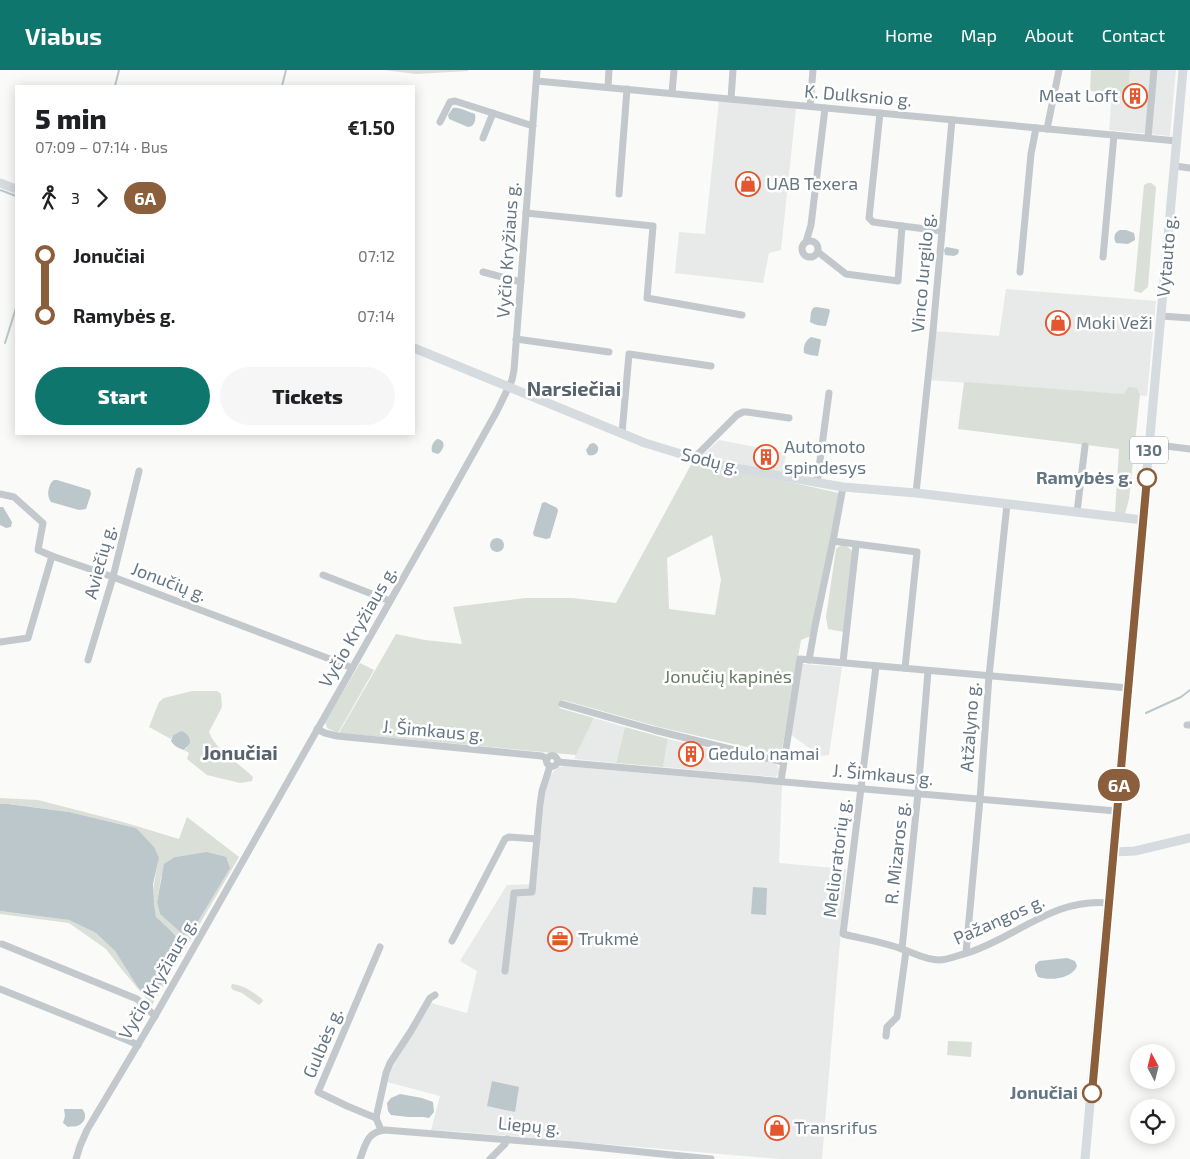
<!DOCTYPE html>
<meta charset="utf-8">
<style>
:root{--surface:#fff;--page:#f6f6f6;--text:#202124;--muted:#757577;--accent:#0f766e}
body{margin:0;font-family:"Exo 2",sans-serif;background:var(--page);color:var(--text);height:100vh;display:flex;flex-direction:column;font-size:19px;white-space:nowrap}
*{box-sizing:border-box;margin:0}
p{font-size:16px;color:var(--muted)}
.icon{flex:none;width:28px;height:28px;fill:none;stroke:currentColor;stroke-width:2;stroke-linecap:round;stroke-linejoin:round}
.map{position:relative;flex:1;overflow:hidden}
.panel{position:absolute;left:15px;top:15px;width:400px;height:350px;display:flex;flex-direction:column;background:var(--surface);border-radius:0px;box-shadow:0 2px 12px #0003}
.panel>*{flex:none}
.badge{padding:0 10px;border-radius:16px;font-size:18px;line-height:32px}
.needle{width:32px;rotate:353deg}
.controls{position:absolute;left:1130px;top:974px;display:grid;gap:10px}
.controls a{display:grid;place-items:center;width:45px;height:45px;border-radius:50%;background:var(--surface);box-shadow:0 2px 12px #0003;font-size:25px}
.map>.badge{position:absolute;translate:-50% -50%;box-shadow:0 0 0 2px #fff}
.legs{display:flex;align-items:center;gap:8px;height:55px;padding:0 20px;font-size:16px}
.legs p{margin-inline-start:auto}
.head{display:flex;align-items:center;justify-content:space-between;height:85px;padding:0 20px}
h1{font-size:28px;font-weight:800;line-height:38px}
.button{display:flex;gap:10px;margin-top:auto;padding:10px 20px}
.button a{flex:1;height:58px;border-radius:30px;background:var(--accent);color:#fff;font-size:20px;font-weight:800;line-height:58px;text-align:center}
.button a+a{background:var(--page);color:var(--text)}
ul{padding:0 20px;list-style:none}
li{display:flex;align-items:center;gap:18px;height:60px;font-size:19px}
li i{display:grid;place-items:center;width:8px;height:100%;margin:0 6px;background:currentColor}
li i::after{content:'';width:12px;height:12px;margin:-6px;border:4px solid;border-radius:50%;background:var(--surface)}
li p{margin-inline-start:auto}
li:first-child i{background:linear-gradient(#0000 50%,currentColor 0)}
li:last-child i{background:linear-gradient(currentColor 50%,#0000 0)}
header{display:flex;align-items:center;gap:30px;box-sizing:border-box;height:70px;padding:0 25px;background:var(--accent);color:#fff}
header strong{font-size:24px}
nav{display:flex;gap:28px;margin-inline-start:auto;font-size:18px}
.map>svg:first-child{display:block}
.built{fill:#e8e9e9}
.green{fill:#dadfd7;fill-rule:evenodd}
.water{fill:#bbc7cb}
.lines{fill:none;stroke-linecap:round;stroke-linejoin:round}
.stream{stroke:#bbc7cb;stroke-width:2}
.minor{stroke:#c3c8cc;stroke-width:7}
.major{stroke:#d6dbdf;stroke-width:9}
.line-1-casing{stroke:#fff;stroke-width:11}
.line-1{stroke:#8b5e3c;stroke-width:8}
.stop-1-dot{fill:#fff;stroke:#8b5e3c;stroke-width:2.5}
.labels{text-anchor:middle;stroke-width:5;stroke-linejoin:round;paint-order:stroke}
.shield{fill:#fff;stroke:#939fa8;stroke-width:1}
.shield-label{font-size:16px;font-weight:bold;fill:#657683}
.street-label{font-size:18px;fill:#657683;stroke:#fff}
.poi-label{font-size:18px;fill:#657683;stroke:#fff;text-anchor:start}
.stop-label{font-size:18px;font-weight:bold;fill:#657683;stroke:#fff;text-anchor:end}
.park-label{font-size:18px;fill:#687a64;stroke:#fff}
.quarter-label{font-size:20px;font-weight:bold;fill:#57646e;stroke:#fff}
</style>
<header>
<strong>Viabus</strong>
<nav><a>Home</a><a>Map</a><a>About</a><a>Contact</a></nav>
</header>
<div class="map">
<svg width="1190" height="1089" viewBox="0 0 1190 1089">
<rect width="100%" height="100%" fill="#fafaf8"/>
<g class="built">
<path d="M1130,0H1176L1170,66L1109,60L1112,23L1128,24Z"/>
<path d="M719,30L796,38L781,180L769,183L763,213L675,203L679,162L705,164Z"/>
<path d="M1006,219L1156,231L1147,326L927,310L933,261L999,266Z"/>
<path d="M719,370L786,383L783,404L701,387Z"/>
<path d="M803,594L842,597L829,685L820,686L790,664L800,595Z"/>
<path d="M594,648L625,657L616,693L574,689Z"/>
<path d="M668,669L770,692L777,695L779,699V704L775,707L663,697Z"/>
<path d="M565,696L782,715L779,793L846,799L822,1089H779L463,1062L431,1060L440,1026L387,1012L392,995L431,933L467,943L477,901L460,891L507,815L536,814L546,714L549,707L554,701L559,697Z"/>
</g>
<g class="green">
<path d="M384,0H468V1L416,4Z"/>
<path d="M1091,0H1130L1128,24L1090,21Z"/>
<path d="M1148,113H1151L1156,117L1148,217L1141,223L1134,221L1144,115Z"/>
<path d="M964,312L1124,324L1128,317L1137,318L1140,325L1129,429L1125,444L1115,443L1119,379L958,359Z"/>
<path d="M693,391L839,423L813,565L801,570L781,685L659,657L563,630L559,638L594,648L576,685L339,663L396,564L425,570L462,574L453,537L525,528H572L616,533ZM712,465L721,510L715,545L669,539L667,488Z"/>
<path d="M841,475C847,475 850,478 853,483L844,562L828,559L826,547L836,479Z"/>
<path d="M360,593L374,600L338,663L327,658L325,652Z"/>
<path d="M192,621H217L221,624L222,637L209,662C217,682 238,692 253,707L252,711L240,713L207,705L187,689L189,683L184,680L187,678L181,661L173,665L171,669L149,657L159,632L164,628Z"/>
<path d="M625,657L668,669L663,697L616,693Z"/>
<path d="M0,728L38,730L123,752L179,769L187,747L239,787L152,935L123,901L106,879L69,853L0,844V841L69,850L96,863L115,881L137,916L172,862C167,858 160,854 157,848C148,837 156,802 159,788L136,758L69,742L9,734H0ZM196,784L160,844L157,832L161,807L175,787Z"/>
<path d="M232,914C243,915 253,922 262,929L263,931L259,935L242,923L233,920L231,917Z"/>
<path d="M948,971L972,972L971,987L947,985Z"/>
</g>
<g class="water">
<path d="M453,38C460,37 468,42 475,44C476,49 475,53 472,56L468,57L449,49L448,45Z"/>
<path d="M1120,160H1126L1134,163L1135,168V170L1128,174L1116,173C1113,168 1114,162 1120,160Z"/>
<path d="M946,177L957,179L959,180L958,184L954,186L945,185L944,180Z"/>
<path d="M816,237L829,239L830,241L826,256C821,256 815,255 810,252L811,242L813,238Z"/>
<path d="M811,267L819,269L821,270L818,286L810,285L804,283C803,276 805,271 811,267Z"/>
<path d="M437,369C447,370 444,380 438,384L432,382C431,377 432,373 437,369Z"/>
<path d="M593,373C603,376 597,388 588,385L586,380L590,374Z"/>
<path d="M54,410H57L90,420L91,424L86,439L79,440L51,432C46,426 48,414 54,410Z"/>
<path d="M545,432L557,438L558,441L550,468L546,469L534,466L533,463L542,433Z"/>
<path d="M0,437H3L12,452L11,457L6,458L0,455Z"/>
<circle cx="497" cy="475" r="7"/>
<path d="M181,661C187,663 190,667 190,673L184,680C178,678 174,676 171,671L173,665Z"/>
<path d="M0,734H8L69,742L136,758L154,777L159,788L153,814L154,836L156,847L172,862L180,872L182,878L153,928L148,927L137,916L115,881L96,863L69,850L0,841Z"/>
<path d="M207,782L226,787L230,798L192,861L184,865L160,844L157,832L164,794L175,787Z"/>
<path d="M753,817L767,818L766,845L751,844Z"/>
<path d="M1067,888L1075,891L1077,896C1072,909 1050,911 1038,907L1035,900V895L1039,891Z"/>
<path d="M492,1011L519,1017L515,1042L487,1036Z"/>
<path d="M400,1024L422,1028L433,1032L434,1042L429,1048L424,1047H408L391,1045L388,1041L387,1033L391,1028Z"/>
<path d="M64,1039H82C88,1045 85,1053 77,1056C74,1057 71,1056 68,1057L63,1053L65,1046Z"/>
</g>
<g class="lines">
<g class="stream">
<path d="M115,16L119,0"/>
<path d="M282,16L286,0"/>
<path d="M0,120L16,126"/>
<path d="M5,273L16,238"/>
<path d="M1146,643L1181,627L1190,620"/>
</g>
<g class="minor">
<path d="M537,11L1177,71"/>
<path d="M608,17L609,0"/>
<path d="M672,23L674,0"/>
<path d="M731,29L733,0"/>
<path d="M810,36L813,0"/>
<path d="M440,52L450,32L455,31L533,56"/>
<path d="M1047,59L1059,0"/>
<path d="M483,68L493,43"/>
<path d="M1148,68L1154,0"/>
<path d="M1175,96L1190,98"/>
<path d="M619,124L627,19"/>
<path d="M526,143L653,156L647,228L742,245"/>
<path d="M902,156L942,161"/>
<circle cx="810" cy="179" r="8"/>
<path d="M806,172L811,155L825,38"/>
<path d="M818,182L846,204L898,211L902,156L873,152L869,148L880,43"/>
<path d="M1103,187L1114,65"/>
<path d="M483,202L521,212"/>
<path d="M1020,202L1031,84L1036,58"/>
<path d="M1161,246L1190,248"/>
<path d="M516,269L609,282"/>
<path d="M622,363L629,284L711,296"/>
<path d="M1150,374L1190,379"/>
<path d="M694,388L737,345L743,342H747L789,348"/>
<path d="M817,413L829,323"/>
<path d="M843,417L833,471L917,482L905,598"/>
<path d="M916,423L933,261L952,50"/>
<path d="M0,424L14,427L43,453L38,480L52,486L113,507L343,594L352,598"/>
<path d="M1077,442L1085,376"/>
<path d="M323,505L390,531"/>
<path d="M0,572L28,568L52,486"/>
<path d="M88,590L113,507L139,401"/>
<path d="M809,590L815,556L833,471"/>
<path d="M843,592L856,475"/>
<path d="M876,596L843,864C863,869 883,872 902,879C914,883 926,890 939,890C947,890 956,886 964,884C1015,869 1053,827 1109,833"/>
<path d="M562,634L654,660L783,692"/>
<path d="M1187,655H1190"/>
<path d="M317,659L325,663L337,666L542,686L547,689"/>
<circle cx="552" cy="691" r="5.5"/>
<path d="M558,692L1116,741"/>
<path d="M781,711L800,589L1128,618"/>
<path d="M452,871L505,769L509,767L537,769"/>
<path d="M2,874L137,929L155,946"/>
<path d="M902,879L918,723L928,601"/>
<path d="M966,883L980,729L989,606L1007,434"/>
<path d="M505,901L514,823L532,822L540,735L542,721L550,696"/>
<path d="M0,919L127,970L138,975"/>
<path d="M886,966L887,957L897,947L906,881"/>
<path d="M376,1048L347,1036L318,1022L380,877"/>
<path d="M381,1060L376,1048L386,1003L390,993L411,961L430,928L435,925"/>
<path d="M76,1089L80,1076L87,1060L155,946L431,459L497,341L512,310L514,300L537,0"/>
<path d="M360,1089C366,1074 367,1062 385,1060L574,1075L711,1089"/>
<path d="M490,1089L505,1074L507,1069"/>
</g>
<g class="major">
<path d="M0,113L16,119"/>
<path d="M414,278L645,373L694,388L735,398L843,417L916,423L1143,450"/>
<path d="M1113,782L1135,781L1190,768"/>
<path d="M1085,1089L1183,0"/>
</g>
</g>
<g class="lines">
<defs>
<path id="line-1" d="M1092,1023L1147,408"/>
</defs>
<use href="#line-1" class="line-1-casing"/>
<use href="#line-1" class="line-1"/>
</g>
<defs>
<symbol id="building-ring" viewBox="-11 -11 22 22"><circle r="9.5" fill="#fff" stroke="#e4572e" stroke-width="1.5"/><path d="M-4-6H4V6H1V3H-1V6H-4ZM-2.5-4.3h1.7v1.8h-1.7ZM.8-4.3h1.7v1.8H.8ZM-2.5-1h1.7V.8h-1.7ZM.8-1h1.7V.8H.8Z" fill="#e4572e"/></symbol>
<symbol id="shop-ring" viewBox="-11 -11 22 22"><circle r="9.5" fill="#fff" stroke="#e4572e" stroke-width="1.5"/><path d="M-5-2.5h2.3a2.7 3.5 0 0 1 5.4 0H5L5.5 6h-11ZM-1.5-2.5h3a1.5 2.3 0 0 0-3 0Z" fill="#e4572e"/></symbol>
<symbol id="office-ring" viewBox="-11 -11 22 22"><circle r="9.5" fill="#fff" stroke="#e4572e" stroke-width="1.5"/><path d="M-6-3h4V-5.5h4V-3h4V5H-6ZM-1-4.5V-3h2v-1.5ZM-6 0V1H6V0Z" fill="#e4572e"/></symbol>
</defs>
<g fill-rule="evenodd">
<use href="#building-ring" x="1121" y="12" width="28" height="28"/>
<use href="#shop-ring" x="734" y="100" width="28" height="28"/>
<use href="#shop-ring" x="1044" y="239" width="28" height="28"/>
<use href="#building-ring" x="752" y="373" width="28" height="28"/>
<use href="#building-ring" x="677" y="670" width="28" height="28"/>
<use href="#office-ring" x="546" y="855" width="28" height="28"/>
<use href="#shop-ring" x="763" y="1044" width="28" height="28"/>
</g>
<g class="stop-1-dot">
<circle cx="1147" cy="408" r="9"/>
<circle cx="1092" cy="1023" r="9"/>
</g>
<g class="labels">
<rect class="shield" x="1130" y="366.5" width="38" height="27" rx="4"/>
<g class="shield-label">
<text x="1149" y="386">130</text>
</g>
<g class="street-label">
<text transform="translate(858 26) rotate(5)" y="6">K. Dulksnio g.</text>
<text transform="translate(508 180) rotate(-86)" y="6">Vyčio Kryžiaus g.</text>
<text transform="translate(1167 186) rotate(-85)" y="6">Vytauto g.</text>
<text transform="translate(923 203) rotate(-85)" y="6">Vinco Jurgilo g.</text>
<text transform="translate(710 391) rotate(14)" y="6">Sodų g.</text>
<text transform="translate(100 492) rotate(-75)" y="6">Aviečių g.</text>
<text transform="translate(169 512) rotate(21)" y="6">Jonučių g.</text>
<text transform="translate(358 557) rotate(-60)" y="6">Vyčio Kryžiaus g.</text>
<text transform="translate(970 657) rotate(-86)" y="6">Atžalyno g.</text>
<text transform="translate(433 661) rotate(5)" y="6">J. Šimkaus g.</text>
<text transform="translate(883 705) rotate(5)" y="6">J. Šimkaus g.</text>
<text transform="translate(897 783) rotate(-84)" y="6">R. Mizaros g.</text>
<text transform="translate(837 788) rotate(-83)" y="6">Melioratorių g.</text>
<text transform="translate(999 850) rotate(-24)" y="6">Pažangos g.</text>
<text transform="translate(158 909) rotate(-60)" y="6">Vyčio Kryžiaus g.</text>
<text transform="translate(323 973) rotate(-67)" y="6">Gulbės g.</text>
<text transform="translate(529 1056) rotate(5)" y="6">Liepų g.</text>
</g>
<g class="poi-label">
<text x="1118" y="32" text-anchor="end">Meat Loft</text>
<text x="766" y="120">UAB Texera</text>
<text x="1076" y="259">Moki Veži</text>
<text x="784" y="383">Automoto<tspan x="784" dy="21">spindesys</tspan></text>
<text x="708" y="690">Gedulo namai</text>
<text x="578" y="875">Trukmė</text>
<text x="794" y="1064">Transrifus</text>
</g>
<g class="stop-label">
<text x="1133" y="414">Ramybės g.</text>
<text x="1078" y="1029">Jonučiai</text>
</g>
<g class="park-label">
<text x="728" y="613">Jonučių kapinės</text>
</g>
<g class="quarter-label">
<text x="574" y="326">Narsiečiai</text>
<text x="240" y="690">Jonučiai</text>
</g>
</g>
</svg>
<div class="controls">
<a><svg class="needle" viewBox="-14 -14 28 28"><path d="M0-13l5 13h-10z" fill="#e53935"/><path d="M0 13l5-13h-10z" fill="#757577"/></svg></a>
<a><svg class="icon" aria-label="locate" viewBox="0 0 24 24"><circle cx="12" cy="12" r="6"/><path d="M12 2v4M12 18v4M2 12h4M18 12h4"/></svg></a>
</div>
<b class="badge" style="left:1119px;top:715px;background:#8b5e3c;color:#fff">6A</b>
<section class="panel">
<div class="head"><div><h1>5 min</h1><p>07:09 – 07:14 · Bus</p></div><b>€1.50</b></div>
<div class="legs"><svg class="icon" aria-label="walk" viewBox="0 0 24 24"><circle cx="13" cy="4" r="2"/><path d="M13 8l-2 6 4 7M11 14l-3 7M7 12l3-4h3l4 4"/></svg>3<svg class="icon" aria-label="forward" viewBox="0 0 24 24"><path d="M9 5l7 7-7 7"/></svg><b class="badge" style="background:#8b5e3c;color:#fff">6A</b></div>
<ul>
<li><i style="color:#8b5e3c"></i><b>Jonučiai</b><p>07:12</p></li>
<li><i style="color:#8b5e3c"></i><b>Ramybės g.</b><p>07:14</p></li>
</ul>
<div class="button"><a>Start</a><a>Tickets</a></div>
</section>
</div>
